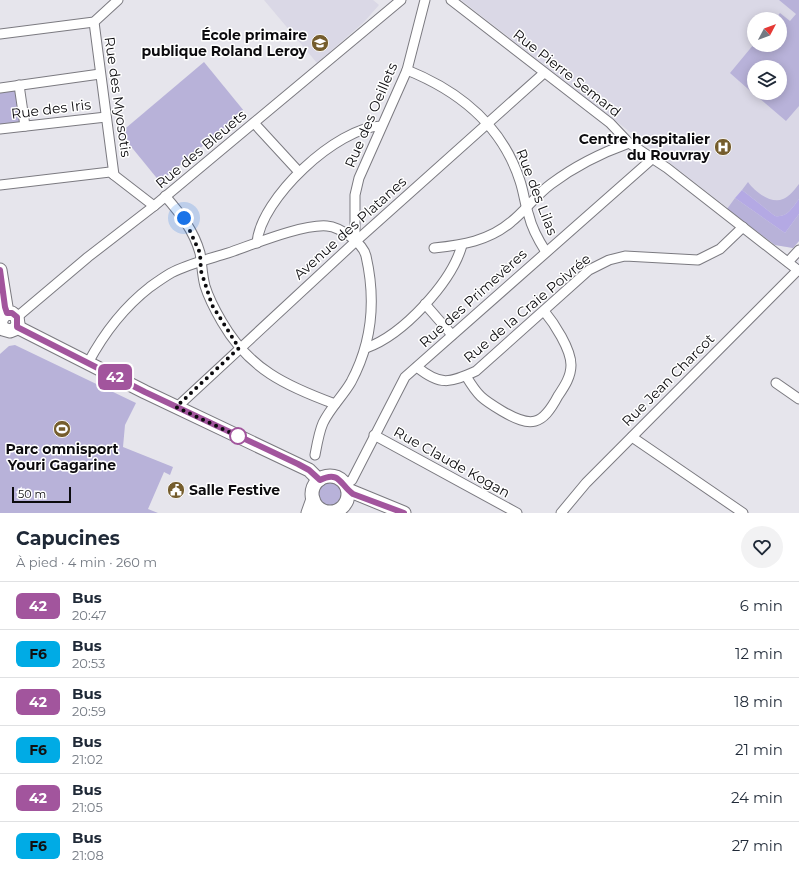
<!DOCTYPE html>
<html lang="fr">
<meta charset="utf-8">
<style>
:root{--surface:#fff;--page:#f2f2f3;--text:#1f2937;--muted:#747a83;--line:#e0e1e3}
body{margin:0;font-family:Montserrat,sans-serif;background:var(--page);color:var(--text);height:100vh;display:flex;flex-direction:column;font-size:15px;white-space:nowrap}
*{box-sizing:border-box;margin:0}
p{font-size:13px;color:var(--muted)}
.icon{flex:none;width:22px;height:22px;fill:none;stroke:currentColor;stroke-width:2;stroke-linecap:round;stroke-linejoin:round}
.map{position:relative;height:513px;overflow:hidden}
.sheet{display:flex;flex-direction:column;background:var(--surface);flex:1}
.sheet>*{flex:none}
.badge{padding:0 8px;border-radius:6px;font-size:14px;line-height:26px}
.needle{width:26px;rotate:49deg}
.controls{position:absolute;left:747px;top:12px;display:grid;gap:8px}
.controls a{display:grid;place-items:center;width:40px;height:40px;border-radius:50%;background:var(--surface);box-shadow:0 2px 10px #0003;font-size:20px}
.scale{position:absolute;left:12px;bottom:10px;width:59px;box-sizing:border-box;padding-left:4px;border:2px solid #0c0b0e;border-top:0;font-size:11px;line-height:14px;white-space:nowrap;color:#0c0b0e;-webkit-text-stroke:3px #fff;paint-order:stroke}
.you{position:absolute;width:20px;height:20px;margin:-10px;border:3px solid #fff;border-radius:50%;background:#1a73e8;box-shadow:0 0 0 6px #1a73e833}
.map>.badge{position:absolute;translate:-50% -50%;box-shadow:0 0 0 2px #fff}
.round{display:grid;place-items:center;flex:none;width:42px;height:42px;border-radius:21px;background:var(--page)}
.headline{display:flex;align-items:center;justify-content:space-between;height:68px;padding:0 16px}
h1{font-size:19px;font-weight:700;line-height:30px}
ul{padding:0;list-style:none}
li{display:flex;align-items:center;gap:12px;height:48px;padding:0 16px;border-top:1px solid var(--line)}
li div{flex:1}
li b{display:block;font-size:15px}
li em{font-style:normal}
li .badge{min-width:44px;font-weight:700;text-align:center}
.map>svg:first-child{display:block}
.built{fill:#dad8e6;fill-rule:evenodd}
.green{fill:#b8b2d9}
.forest{fill:#b4a9e4}
.lines{fill:none;stroke-linecap:round;stroke-linejoin:round}
.street-casing{stroke:#7b7a80;stroke-width:11}
.secondary-casing{stroke:#7b7a80;stroke-width:15}
.street{stroke:#fff;stroke-width:9}
.secondary{stroke:#fff;stroke-width:13}
.line-casing{stroke:#fff;stroke-width:9}
.line{stroke:#a2559d;stroke-width:6}
.walk{stroke:#0c0b0e;stroke-width:4;stroke-dasharray:0 7.2}
.stop-dot{fill:#fff;stroke:#a2559d;stroke-width:2}
.labels{text-anchor:middle;stroke-width:3;stroke-linejoin:round;paint-order:stroke}
.poi-label{font-size:14px;font-weight:bold;fill:#0c0b0e;stroke:#fff;text-anchor:end}
.street-label{font-size:14px;fill:#0c0b0e;stroke:#fff}
</style>
<div class="map">
<svg width="799" height="513" viewBox="0 0 799 513">
<rect width="100%" height="100%" fill="#e6e5ec"/>
<g class="built">
<path d="M264,0H373L379,5L364,22L317,63Z"/>
<path d="M461,0H799V241L793,248L775,245ZM754,19H780V45H754ZM754,67H780V93H754Z"/>
</g>
<g class="green">
<path d="M779,0H799V106L786,121L759,98L762,94L761,93H780V67H754V93H759L756,96L730,73L754,44L780,45V19H775L780,13L790,21L796,14Z"/>
<path d="M204,62L244,111L160,182L120,133Z"/>
<path d="M16,90L21,123L0,127V91Z"/>
<path d="M748,182C755,192 771,204 783,199C789,197 795,189 799,184V199C792,208 787,218 775,216L742,190Z"/>
<path d="M735,198L785,233L799,214V241L793,248L775,245L727,209Z"/>
<path d="M15,345L136,403L125,425L123,447L173,467L170,475L164,472L148,509L158,513H0V354L9,346Z"/>
<circle cx="330" cy="494" r="13"/>
</g>
<path class="forest" d="M742,190L775,216C787,218 792,208 799,199V214L785,233L735,198Z"/>
<g class="lines">
<defs>
<g id="street">
<path d="M451,0L610,123L629,143L667,168L799,271"/>
<path d="M94,22L114,175"/>
<path d="M0,34L94,22L118,0"/>
<path d="M407,70C459,91 502,125 520,181C524,193 525,205 529,216C532,229 539,241 546,252"/>
<path d="M19,85L25,126"/>
<path d="M0,88L100,74"/>
<path d="M254,123L299,172"/>
<path d="M0,129L106,117"/>
<path d="M0,185L110,172L154,206"/>
<path d="M165,196C180,213 194,231 200,253C202,264 202,275 205,286C209,299 215,310 222,322C249,369 286,386 335,404"/>
<path d="M355,242V195L359,178L407,70L425,0"/>
<path d="M257,243C260,199 337,127 381,126"/>
<path d="M434,248C462,245 489,241 511,222C525,211 536,195 551,184C575,166 601,153 629,143"/>
<path d="M788,262L799,250"/>
<path d="M425,304L452,335"/>
<path d="M17,317L88,257L154,206L401,0"/>
<path d="M366,348C403,335 452,282 462,245"/>
<path d="M88,363C104,333 123,308 150,287C157,282 164,277 171,273C188,264 209,259 228,253C252,245 302,224 327,226C340,227 363,243 366,256C376,300 372,343 351,382C343,396 330,408 323,423C319,432 317,444 315,455"/>
<path d="M417,367C440,386 450,383 476,371L589,270L609,260L625,256L698,260L720,249L743,227"/>
<path d="M466,376C478,396 482,399 502,411C531,428 542,426 558,396C564,387 571,377 571,365C571,349 554,323 544,311"/>
<path d="M776,383L799,399"/>
<path d="M177,407L355,242L544,73"/>
<path d="M374,435L517,513"/>
<path d="M632,437L743,513"/>
<path d="M345,485L352,480L405,377L652,159"/>
<path d="M561,513L586,483L798,270"/>
</g>
<g id="secondary">
<path d="M0,270L7,313"/>
<path d="M0,321L5,314L12,313L17,317L18,324L15,329L10,331L3,329L0,322"/>
<path d="M17,327L145,392L309,470L319,480"/>
<circle cx="330" cy="494" r="18"/>
<path d="M348,490L404,513"/>
<path d="M308,513L313,499"/>
</g>
</defs>
<use href="#street" class="street-casing"/>
<use href="#secondary" class="secondary-casing"/>
<use href="#street" class="street"/>
<use href="#secondary" class="secondary"/>
</g>
<g class="lines">
<defs>
<path id="line" d="M0,270L5,307L7,313H12L17,317V327L145,392L298,464L309,470L320,480C340,470 340,485 353,494L404,513"/>
</defs>
<use href="#line" class="line-casing"/>
<use href="#line" class="line"/>
<path class="walk" d="M184,218L200,253L201,271L212,305L239,348L176,407L244,439L238,436"/>
</g>
<defs>
<symbol id="school-disc" viewBox="-11 -11 22 22"><circle r="9.5" fill="#755d2d" stroke="#fff"/><path d="M0-5L7-2L0 1L-7-2ZM-4 1L0 2.5L4 1V4Q0 6-4 4Z" fill="#fff"/></symbol>
<symbol id="hospital-disc" viewBox="-11 -11 22 22"><circle r="9.5" fill="#755d2d" stroke="#fff"/><path d="M-5-5h3v3.5h4V-5h3V5h-3V1.5h-4V5h-3Z" fill="#fff"/></symbol>
<symbol id="stadium-disc" viewBox="-11 -11 22 22"><circle r="9.5" fill="#755d2d" stroke="#fff"/><path d="M0-5a6.5 5 0 1 0 0 10a6.5 5 0 1 0 0-10ZM-3.5-1.8h7v3.6h-7Z" fill="#fff"/></symbol>
<symbol id="civic-disc" viewBox="-11 -11 22 22"><circle r="9.5" fill="#755d2d" stroke="#fff"/><path d="M-.6-6.5H3V-4.5H.6V-3L4-1V1h2V6H-6V1h2V-1L-.6-3ZM-1.2 2.5V6h2.4V2.5Z" fill="#fff"/></symbol>
</defs>
<g fill-rule="evenodd">
<use href="#school-disc" x="310" y="33" width="20" height="20"/>
<use href="#hospital-disc" x="713" y="137" width="20" height="20"/>
<use href="#stadium-disc" x="52" y="419" width="20" height="20"/>
<use href="#civic-disc" x="166" y="480" width="20" height="20"/>
</g>
<circle class="stop-dot" cx="238" cy="436" r="8"/>
<g class="labels">
<g class="poi-label">
<text x="307" y="40">École primaire<tspan x="307" dy="16">publique Roland Leroy</tspan></text>
<text x="710" y="144">Centre hospitalier<tspan x="710" dy="16">du Rouvray</tspan></text>
<text x="62" y="454" text-anchor="middle">Parc omnisport<tspan x="62" dy="16">Youri Gagarine</tspan></text>
<text x="189" y="495" text-anchor="start">Salle Festive</text>
</g>
<g class="street-label">
<text transform="translate(567 73) rotate(38)" y="5">Rue Pierre Semard</text>
<text transform="translate(118 97) rotate(82)" y="5">Rue des Myosotis</text>
<text transform="translate(51 109) rotate(-7)" y="5">Rue des Iris</text>
<text transform="translate(371 115) rotate(-67)" y="5">Rue des Oeillets</text>
<text transform="translate(201 149) rotate(-40)" y="5">Rue des Bleuets</text>
<text transform="translate(537 192) rotate(69)" y="5">Rue des Lilas</text>
<text transform="translate(350 228) rotate(-42)" y="5">Avenue des Platanes</text>
<text transform="translate(473 298) rotate(-42)" y="5">Rue des Primevères</text>
<text transform="translate(527 308) rotate(-40)" y="5">Rue de la Craie Poivrée</text>
<text transform="translate(668 380) rotate(-45)" y="5">Rue Jean Charcot</text>
<text transform="translate(452 462) rotate(29)" y="5">Rue Claude Kogan</text>
</g>
</g>
</svg>
<div class="controls">
<a><svg class="needle" viewBox="-14 -14 28 28"><path d="M0-13l5 13h-10z" fill="#e53935"/><path d="M0 13l5-13h-10z" fill="#747a83"/></svg></a>
<a><svg class="icon" aria-label="layers" viewBox="0 0 24 24"><path d="M12 4l9 5-9 5-9-5zM3 14l9 5 9-5"/></svg></a>
</div>
<div class="scale">50 m</div>
<div class="you" style="left:184px;top:218px"></div>
<b class="badge" style="left:115px;top:377px;background:#a2559d;color:#fff">42</b>
</div>
<section class="sheet">
<div class="headline"><div><h1>Capucines</h1><p>À pied · 4 min · 260 m</p></div><a class="round"><svg class="icon" aria-label="heart" viewBox="0 0 24 24"><path d="M12 20l-8-8c-3-5 5-10 8-4 3-6 11-1 8 4z"/></svg></a></div>
<ul>
<li><span class="badge" style="background:#a2559d;color:#fff">42</span><div><b>Bus</b><p>20:47</p></div><em>6 min</em></li>
<li><span class="badge" style="background:#00abe5;color:#111">F6</span><div><b>Bus</b><p>20:53</p></div><em>12 min</em></li>
<li><span class="badge" style="background:#a2559d;color:#fff">42</span><div><b>Bus</b><p>20:59</p></div><em>18 min</em></li>
<li><span class="badge" style="background:#00abe5;color:#111">F6</span><div><b>Bus</b><p>21:02</p></div><em>21 min</em></li>
<li><span class="badge" style="background:#a2559d;color:#fff">42</span><div><b>Bus</b><p>21:05</p></div><em>24 min</em></li>
<li><span class="badge" style="background:#00abe5;color:#111">F6</span><div><b>Bus</b><p>21:08</p></div><em>27 min</em></li>
</ul>
</section>
